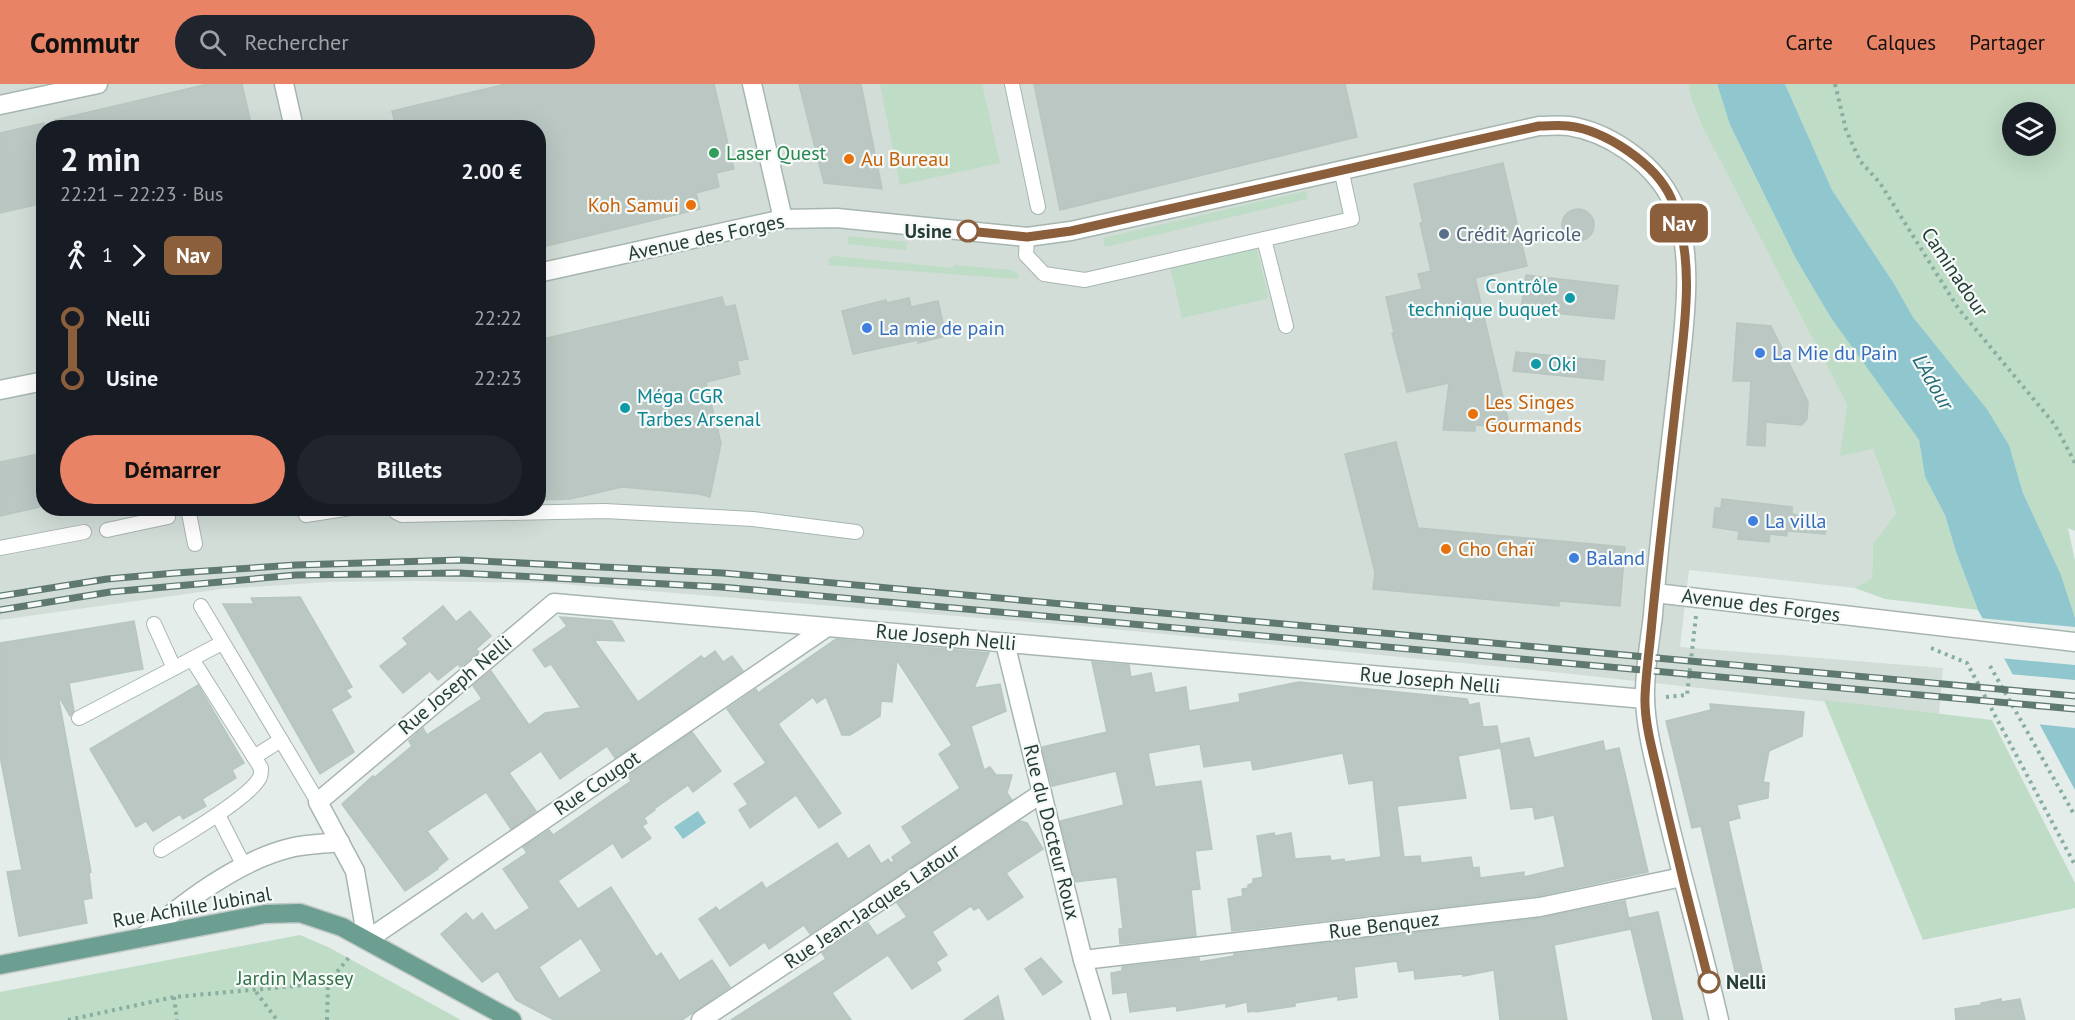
<!DOCTYPE html>
<html lang="fr">
<meta charset="utf-8">
<style>
:root{--surface:#171b24;--page:#20242c;--text:#f1f3f6;--muted:#9ea1a6;--accent:#e98366}
body{margin:0;font-family:"PT Sans",sans-serif;background:var(--page);color:var(--text);height:100vh;display:flex;flex-direction:column;font-size:22px;white-space:nowrap}
*{box-sizing:border-box;margin:0}
p{font-size:20px;color:var(--muted)}
.icon{flex:none;width:33px;height:33px;fill:none;stroke:currentColor;stroke-width:2;stroke-linecap:round;stroke-linejoin:round}
.map{position:relative;flex:1;overflow:hidden}
.panel{position:absolute;left:36px;top:36px;width:510px;height:396px;display:flex;flex-direction:column;background:var(--surface);border-radius:24px;box-shadow:0 6px 24px #0002}
.panel>*{flex:none}
.badge{padding:0 12px;border-radius:9px;font-size:21px;line-height:39px}
.fabs{position:absolute;left:2002px;top:18px;display:grid;gap:12px}
.fabs a{display:grid;place-items:center;width:54px;height:54px;border-radius:50%;background:var(--surface);box-shadow:0 6px 24px #0002;font-size:30px}
.map>.badge{position:absolute;translate:-50% -50%;box-shadow:0 0 0 3px #fff}
.legs{display:flex;align-items:center;gap:9px;height:66px;padding:0 24px;font-size:20px}
.legs p{margin-inline-start:auto}
.headline{display:flex;align-items:center;justify-content:space-between;height:102px;padding:0 24px}
h1{font-size:33px;font-weight:700;line-height:45px}
.cta{display:flex;gap:12px;margin-top:auto;padding:12px 24px}
.cta a{flex:1;height:69px;border-radius:36px;background:var(--accent);color:#111;font-size:24px;font-weight:700;line-height:69px;text-align:center}
.cta a+a{background:var(--page);color:var(--text)}
ul{padding:0 24px;list-style:none}
li{display:flex;align-items:center;gap:21px;height:60px;font-size:22px}
li i{display:grid;place-items:center;width:9px;height:100%;margin:0 8px;background:currentColor}
li i::after{content:'';width:15px;height:15px;margin:-8px;border:4px solid;border-radius:50%;background:var(--surface)}
li p{margin-inline-start:auto}
li:first-child i{background:linear-gradient(#0000 50%,currentColor 0)}
li:last-child i{background:linear-gradient(currentColor 50%,#0000 0)}
header{display:flex;align-items:center;gap:36px;box-sizing:border-box;height:84px;padding:0 30px;background:var(--accent);color:#111}
header strong{font-size:28px}
nav{display:flex;gap:33px;margin-inline-start:auto;font-size:21px}
.search{width:420px;height:54px;background:var(--page);display:flex;align-items:center;gap:15px;box-sizing:border-box;padding:0 21px;border-radius:33px;color:var(--muted);font-size:22px}
.map>svg:first-child{display:block}
.built{fill:#d2ddd8;fill-rule:evenodd}
.green{fill:#bfdcc6;fill-rule:evenodd}
.water{fill:#90c6ce}
.pier{fill:#e4ede9}
.building{fill:#bac7c2;stroke:#b7c6bf;stroke-width:1.5;fill-rule:evenodd}
.lines{fill:none;stroke-linecap:round;stroke-linejoin:round}
.lane-casing{stroke:#a7b5b0;stroke-width:16}
.street-casing{stroke:#a7b5b0;stroke-width:21}
.primary-casing{stroke:#c2c9c7;stroke-width:21}
.path{stroke:#87aea1;stroke-width:4;stroke-dasharray:3 4.5;stroke-linecap:butt}
.lane{stroke:#fff;stroke-width:14}
.street{stroke:#fff;stroke-width:18}
.primary{stroke:#6c9f91;stroke-width:18}
.rail-casing{stroke:#5f7971;stroke-width:7}
.rail{stroke:#f5f9f7;stroke-width:4.5;stroke-dasharray:14;stroke-linecap:butt}
.line-1-casing{stroke:#fff;stroke-width:14}
.line-1{stroke:#8b5e3c;stroke-width:9}
.leisure-dot{fill:#2e9e5b;stroke:#f5f9f7;stroke-width:2}
.food-dot{fill:#e8710a;stroke:#f5f9f7;stroke-width:2}
.stop-1-dot{fill:#fff;stroke:#8b5e3c;stroke-width:3}
.service-dot{fill:#5c6f8a;stroke:#f5f9f7;stroke-width:2}
.culture-dot{fill:#0f9aa8;stroke:#f5f9f7;stroke-width:2}
.shop-dot{fill:#3f7fe0;stroke:#f5f9f7;stroke-width:2}
.labels{text-anchor:middle;stroke-width:4.5;stroke-linejoin:round;paint-order:stroke}
.leisure-label{font-size:20px;fill:#27864d;stroke:#f5f9f7;text-anchor:start}
.food-label{font-size:20px;fill:#c56008;stroke:#f5f9f7;text-anchor:start}
.stop-label{font-size:20px;font-weight:bold;fill:#253d36;stroke:#f5f9f7;text-anchor:end}
.service-label{font-size:20px;fill:#4e5e75;stroke:#f5f9f7;text-anchor:start}
.street-label{font-size:20px;fill:#253d36;stroke:#f5f9f7}
.culture-label{font-size:20px;fill:#0d838f;stroke:#f5f9f7;text-anchor:start}
.shop-label{font-size:20px;fill:#366cbe;stroke:#f5f9f7;text-anchor:start}
.park-label{font-size:20px;fill:#317249;stroke:#f5f9f7}
.water-label{font-size:21px;font-style:italic;fill:#226a76;stroke:#f5f9f7}
</style>
<header>
<strong>Commutr</strong>
<div class="search"><svg class="icon" aria-label="search" viewBox="0 0 24 24"><circle cx="10" cy="10" r="6"/><path d="M15 15l6 6"/></svg>Rechercher</div>
<nav><a>Carte</a><a>Calques</a><a>Partager</a></nav>
</header>
<div class="map">
<svg width="2075" height="936" viewBox="0 0 2075 936">
<rect width="100%" height="100%" fill="#e4ede9"/>
<path class="built" d="M0,0H1688L1691,14L1701,40L1847,321L1841,371L1873,365L1896,429L1873,460L1872,494L1855,504L1689,486L1680,563L1943,584L1939,630L1544,587L1081,542L550,499L416,497L328,498L222,505L0,536ZM44,44H538V424H44Z"/>
<g class="green">
<path d="M880,0H982L1000,79L900,101Z"/>
<path d="M1688,0H1717L1730,41L1796,175L1831,234L1919,356L1925,393L1945,431L1956,468L1978,526L1885,515L1855,504L1872,494L1873,460L1896,429L1873,365L1840,372L1847,321L1701,40L1691,14Z"/>
<path d="M1785,0H2075V447L2068,444L2075,477V534L2061,491L2023,409L2009,361L1987,325L1913,233L1893,198L1832,106ZM2013,28H2046V62H2013Z"/>
<path d="M1306,107L1308,115L1105,163L1103,154Z"/>
<path d="M848,152L907,158L906,166L848,160Z"/>
<path d="M1256,161L1268,212L1266,215L1182,234L1170,182Z"/>
<path d="M834,172L953,184L954,181L1012,186L1019,191L1018,195L828,181L829,175Z"/>
<path d="M1824,616L1992,636L2075,799V824L1923,856Z"/>
<path d="M300,851L330,864L461,936H0V908Z"/>
</g>
<g class="water">
<path d="M1717,0H1785L1832,106L1893,198L1913,233L1987,325L2009,361L2023,409L2061,491L2075,534V706L1978,526L1956,468L1945,431L1925,393L1919,356L1831,234L1796,175L1730,41Z"/>
<path d="M698,727L706,739L683,755L674,743Z"/>
</g>
<g class="pier">
<path d="M1979,534L2075,543V581L2000,574Z"/>
<path d="M2009,590L2075,596V644L2036,640Z"/>
</g>
<g class="building">
<path d="M208,0H242L252,44H56L55,36Z"/>
<path d="M506,0H714L734,85L716,89L719,103L696,109L700,125L538,164V44H396L392,27Z"/>
<path d="M799,0H861L882,105L824,99Z"/>
<path d="M1034,0H1345L1357,53L1060,126Z"/>
<path d="M44,39V119L0,129V49Z"/>
<path d="M1503,79L1527,182L1475,194L1510,344L1475,341V347L1443,346L1449,299L1407,308L1392,249H1394L1386,213L1422,205L1418,190L1431,187L1420,139H1423L1414,100Z"/>
<circle cx="1578" cy="141" r="16"/>
<path d="M1526,191L1618,202L1614,235L1521,226Z"/>
<path d="M722,213L725,223L735,221L748,275L737,277L740,290L706,298L721,359L710,413L699,410L622,403L570,415L538,416V256Z"/>
<path d="M909,214L911,223L938,217L946,252L918,259V256L853,270L842,227L886,216L887,219Z"/>
<path d="M1737,239L1771,242L1808,318L1807,335L1802,341L1766,338L1765,362L1747,361L1751,297H1733Z"/>
<path d="M1516,268L1605,277L1603,296L1513,287Z"/>
<path d="M1396,358L1418,444L1625,463L1620,522L1559,517V522L1373,505L1375,488L1345,370Z"/>
<path d="M44,369V422L0,432V378Z"/>
<path d="M1722,415L1792,423V430L1827,437L1825,450L1787,447V452L1770,450L1769,458L1738,455L1739,447L1713,443L1715,424H1721Z"/>
<path d="M300,513L352,603L346,606L351,613L331,625L354,668L320,690L223,520H254L251,514Z"/>
<path d="M443,522L456,538L470,527L491,552L476,565L479,568L460,583L458,580L438,596L430,587L403,609L380,582L408,560L403,554Z"/>
<path d="M560,533L612,537L624,557L594,556L638,618L701,572L704,575L715,567L723,578L732,572L743,587L615,674L607,662L560,695L541,667L509,689L536,727L511,745L486,708L427,747L448,775L437,784L438,785L405,807L342,720L373,692L375,693L412,662L409,657L423,644L427,651L482,615L473,602L491,587L529,641L545,629L581,624L551,580L545,583L533,566L567,542Z"/>
<path d="M134,537L143,585L69,599L74,627L70,632L58,611L91,788L89,789L92,814L83,816L87,839L19,852L7,788L22,786L0,672V559Z"/>
<path d="M836,555L989,569L974,604L1000,600L1006,627L971,642L984,686L990,683L996,691H1012L1007,709L1012,716L810,850L804,841L769,865L765,858L730,882L699,835L716,823L719,827L762,798L766,805L837,759L848,775L869,761L881,780L888,775L891,779L894,777L892,773L912,759L902,743L960,704L939,670L952,661L897,576L892,618L881,617L880,632L850,651H842L826,613L817,619L813,613L778,640L841,729L819,744L796,711L750,744L739,726L748,720L734,700L766,679L727,625L756,605L758,609Z"/>
<path d="M1092,578L1129,581L1131,593L1151,589L1155,609L1186,603L1189,627L1240,618L1239,610L1299,598L1467,615L1469,621L1479,619L1483,643L1497,642L1501,664L1458,672L1466,714L1397,722L1404,773L1420,772L1421,779L1471,773L1473,784L1479,783L1480,794L1524,788V793L1565,783L1554,731L1535,735L1533,723L1511,725L1500,660L1529,654L1534,674L1603,657L1605,667L1619,664L1648,788L1538,812L1232,847L1228,815L1243,812L1242,805L1248,804V801L1253,799V795L1263,793L1257,752L1274,749L1275,752L1291,749L1295,775L1330,772L1331,777L1344,775L1345,778L1381,773L1373,696L1349,700L1343,669L1253,686L1251,676L1204,683L1200,660L1148,669L1155,703L1201,697L1212,765L1195,767L1200,805L1191,806L1196,852L1120,860L1119,845H1123L1117,793L1075,798L1060,737L1124,721L1116,687L1052,702L1042,663L1107,648Z"/>
<path d="M198,601L244,679L232,686L236,694L202,715L206,722L183,735L180,730L153,747L146,737L136,743L90,665Z"/>
<path d="M1710,620L1804,628L1802,652L1769,667L1763,698L1769,699L1768,714L1737,721L1740,734L1728,737L1764,895L1738,900L1701,742L1692,744L1666,637L1711,626Z"/>
<path d="M692,648L721,687L693,708L688,701L654,725L655,726L644,734L647,739L642,742L651,754L622,774L613,759L558,797L578,825L611,803L656,873L661,869L679,897L712,876L730,903L682,936H554L516,916L498,887L482,898L441,850L466,829L473,837L482,829L495,847L530,824L503,785L527,769L523,763L549,746L553,751L631,697L628,692ZM581,854L602,887L559,915L539,883Z"/>
<path d="M1020,737L1027,739L1043,765L1006,789L1023,813L988,836L979,823L974,826L971,822L932,848L947,871L936,878L941,886L912,905L888,871L832,909L851,936H731L826,875L822,869L868,839L877,852L907,833L897,819Z"/>
<path d="M1625,817L1630,841L1629,834L1658,828L1683,936H1653L1631,845L1554,861L1567,936H1500L1494,886L1463,892V890L1415,895L1414,886L1399,888L1397,877L1354,883L1357,913L1338,916V912L1295,919V922L1256,928V927L1248,928L1247,918L1226,923V919L1177,927L1176,922L1130,928L1127,908L1113,910L1111,889L1122,887V883L1199,874V878L1234,872V870L1541,834Z"/>
<path d="M1041,874L1062,898L1043,911L1025,885Z"/>
<path d="M998,912L1004,936H964Z"/>
<path d="M2001,915V918L2020,915L2025,936H1956L1955,925L1981,921V919Z"/>
</g>
<g class="lines">
<defs>
<g id="lane">
<path d="M1012,0L1038,123"/>
<path d="M1027,153L1026,171L1044,190L1085,196L1352,135L1341,85"/>
<path d="M1264,155L1286,242"/>
<path d="M188,424L195,460"/>
<path d="M394,424L396,428L402,431L605,427L753,435L856,448"/>
<path d="M306,431L351,424"/>
<path d="M107,446L168,433L166,424"/>
<path d="M0,464L84,448"/>
<path d="M201,522L318,718"/>
<path d="M154,540L174,584"/>
<path d="M79,634L222,559"/>
<path d="M254,673L281,656"/>
<path d="M218,731L243,780"/>
<path d="M161,766C182,753 251,713 260,693C261,692 261,686 261,684L192,575"/>
</g>
<g id="street">
<path d="M284,0L294,44"/>
<path d="M752,0L783,135"/>
<path d="M0,21L98,0"/>
<path d="M538,189L783,135L837,134L1027,153L1071,147L1539,42C1549,42 1560,41 1569,42C1608,48 1650,77 1669,111C1697,161 1684,243 1678,298C1669,375 1659,453 1653,531C1650,558 1644,588 1645,615C1646,648 1656,682 1663,713C1680,788 1702,861 1719,936"/>
<path d="M0,306L44,297"/>
<path d="M1655,509L2075,558"/>
<path d="M827,543L367,856L355,787L318,718L554,519L1645,615"/>
<path d="M1005,559L1083,876L1101,936"/>
<path d="M142,854C183,819 237,777 290,764C306,760 324,760 340,758"/>
<path d="M1083,876L1540,823L1682,793"/>
<path d="M701,936L1042,709"/>
</g>
<path id="primary" d="M0,881L265,830L300,829L342,843L512,936"/>
</defs>
<use href="#lane" class="lane-casing"/>
<use href="#street" class="street-casing"/>
<use href="#primary" class="primary-casing"/>
<g class="path">
<path d="M1835,0L1846,46L1860,77L1880,99L1958,224L2055,341L2075,379"/>
<path d="M1931,564L1967,579L2075,781"/>
<path d="M1990,582L2075,732"/>
<path d="M1666,613L1687,611L1696,532"/>
<path d="M256,908L277,936"/>
<path d="M174,913L177,936"/>
<path d="M68,936L174,913L328,899L351,871"/>
<path d="M327,936L328,899"/>
</g>
<use href="#lane" class="lane"/>
<use href="#street" class="street"/>
<use href="#primary" class="primary"/>
<defs>
<g id="rail">
<path d="M0,512L107,495L176,489L296,481L460,476L723,489L2075,612"/>
<path d="M0,526L110,508L296,491L459,489L721,503L2075,625"/>
</g>
</defs>
<use href="#rail" class="rail-casing"/>
<use href="#rail" class="rail"/>
</g>
<g class="lines">
<defs>
<path id="line-1" d="M968,147L1027,153L1071,147L1539,42C1549,42 1559,41 1568,42C1605,46 1656,80 1671,114C1698,178 1683,251 1676,318C1668,391 1659,464 1652,537C1650,562 1646,588 1645,613C1644,641 1655,675 1661,703C1676,768 1692,833 1709,898"/>
</defs>
<use href="#line-1" class="line-1-casing"/>
<use href="#line-1" class="line-1"/>
</g>
<circle class="leisure-dot" cx="714" cy="69" r="6"/>
<g class="food-dot">
<circle cx="849" cy="75" r="6"/>
<circle cx="691" cy="121" r="6"/>
<circle cx="1473" cy="330" r="6"/>
<circle cx="1446" cy="465" r="6"/>
</g>
<g class="stop-1-dot">
<circle cx="968" cy="147" r="10"/>
<circle cx="1709" cy="898" r="10"/>
</g>
<circle class="service-dot" cx="1444" cy="150" r="6"/>
<g class="culture-dot">
<circle cx="1570" cy="214" r="6"/>
<circle cx="1536" cy="280" r="6"/>
<circle cx="625" cy="324" r="6"/>
</g>
<g class="shop-dot">
<circle cx="867" cy="244" r="6"/>
<circle cx="1760" cy="269" r="6"/>
<circle cx="1753" cy="437" r="6"/>
<circle cx="1574" cy="474" r="6"/>
</g>
<g class="labels">
<g class="leisure-label">
<text x="726" y="76">Laser Quest</text>
</g>
<g class="food-label">
<text x="861" y="82">Au Bureau</text>
<text x="679" y="128" text-anchor="end">Koh Samui</text>
<text x="1485" y="325">Les Singes<tspan x="1485" dy="23">Gourmands</tspan></text>
<text x="1458" y="472">Cho Chaï</text>
</g>
<g class="stop-label">
<text x="952" y="154">Usine</text>
<text x="1726" y="905" text-anchor="start">Nelli</text>
</g>
<g class="service-label">
<text x="1456" y="157">Crédit Agricole</text>
</g>
<g class="street-label">
<text transform="translate(706 153) rotate(-12)" y="7">Avenue des Forges</text>
<text transform="translate(1955 188) rotate(56)" y="7">Caminadour</text>
<text transform="translate(1761 521) rotate(7)" y="7">Avenue des Forges</text>
<text transform="translate(946 553) rotate(5)" y="7">Rue Joseph Nelli</text>
<text transform="translate(1430 596) rotate(5)" y="7">Rue Joseph Nelli</text>
<text transform="translate(455 601) rotate(-40)" y="7">Rue Joseph Nelli</text>
<text transform="translate(597 699) rotate(-34)" y="7">Rue Cougot</text>
<text transform="translate(1052 748) rotate(76)" y="7">Rue du Docteur Roux</text>
<text transform="translate(872 822) rotate(-34)" y="7">Rue Jean-Jacques Latour</text>
<text transform="translate(192 823) rotate(-10)" y="7">Rue Achille Jubinal</text>
<text transform="translate(1384 841) rotate(-7)" y="7">Rue Benquez</text>
</g>
<g class="culture-label">
<text x="1558" y="209" text-anchor="end">Contrôle<tspan x="1558" dy="23">technique buquet</tspan></text>
<text x="1548" y="287">Oki</text>
<text x="637" y="319">Méga CGR<tspan x="637" dy="23">Tarbes Arsenal</tspan></text>
</g>
<g class="shop-label">
<text x="879" y="251">La mie de pain</text>
<text x="1772" y="276">La Mie du Pain</text>
<text x="1765" y="444">La villa</text>
<text x="1586" y="481">Baland</text>
</g>
<g class="park-label">
<text x="295" y="901">Jardin Massey</text>
</g>
<g class="water-label">
<text transform="translate(1933 298) rotate(60)" y="7">L'Adour</text>
</g>
</g>
</svg>
<div class="fabs">
<a><svg class="icon" aria-label="layers" viewBox="0 0 24 24"><path d="M12 4l9 5-9 5-9-5zM3 14l9 5 9-5"/></svg></a>
</div>
<b class="badge" style="left:1679px;top:139px;background:#8b5e3c;color:#fff">Nav</b>
<section class="panel">
<div class="headline"><div><h1>2 min</h1><p>22:21 – 22:23 · Bus</p></div><b>2.00 €</b></div>
<div class="legs"><svg class="icon" aria-label="walk" viewBox="0 0 24 24"><circle cx="13" cy="4" r="2"/><path d="M13 8l-2 6 4 7M11 14l-3 7M7 12l3-4h3l4 4"/></svg>1<svg class="icon" aria-label="forward" viewBox="0 0 24 24"><path d="M9 5l7 7-7 7"/></svg><b class="badge" style="background:#8b5e3c;color:#fff">Nav</b></div>
<ul>
<li><i style="color:#8b5e3c"></i><b>Nelli</b><p>22:22</p></li>
<li><i style="color:#8b5e3c"></i><b>Usine</b><p>22:23</p></li>
</ul>
<div class="cta"><a>Démarrer</a><a>Billets</a></div>
</section>
</div>
